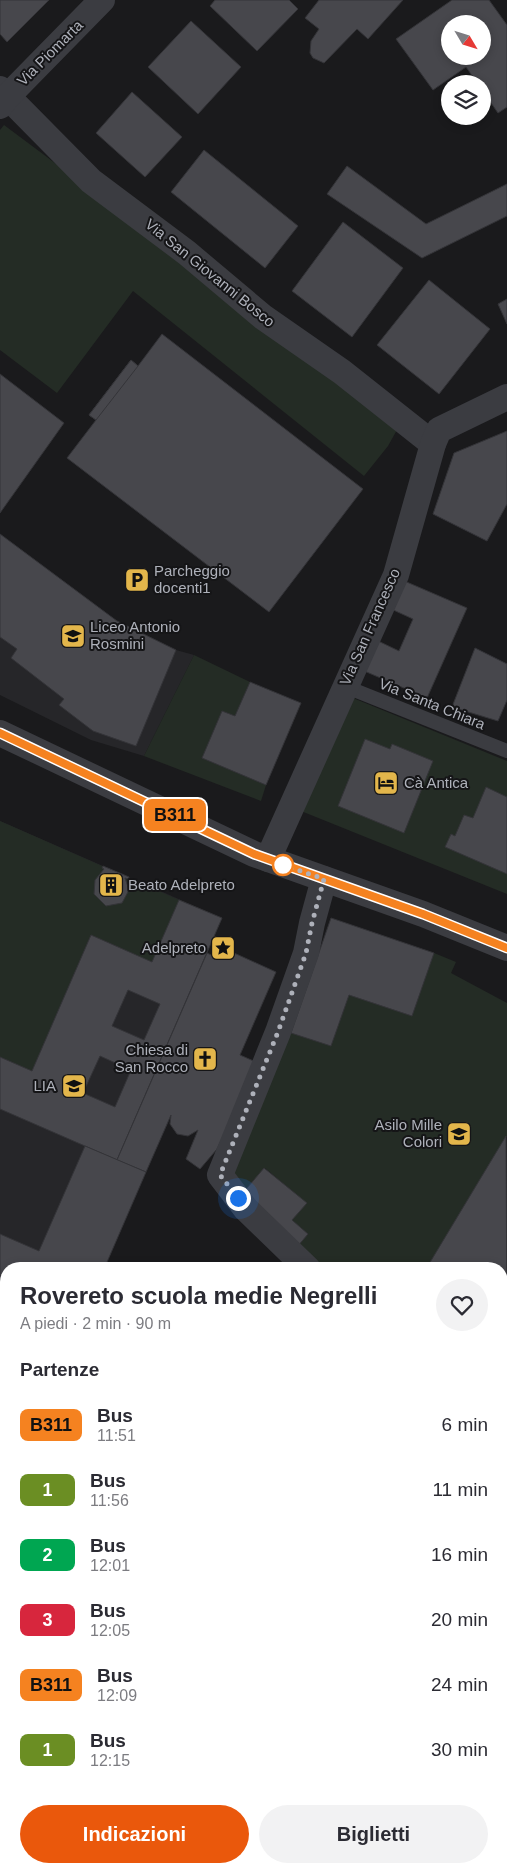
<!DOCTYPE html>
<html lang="it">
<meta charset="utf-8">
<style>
:root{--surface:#fff;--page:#f2f2f3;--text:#2b2b33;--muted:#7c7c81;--accent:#ea580c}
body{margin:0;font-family:Helvetica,sans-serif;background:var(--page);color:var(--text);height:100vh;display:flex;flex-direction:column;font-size:19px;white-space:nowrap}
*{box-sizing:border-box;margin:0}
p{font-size:16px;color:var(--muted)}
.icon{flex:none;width:28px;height:28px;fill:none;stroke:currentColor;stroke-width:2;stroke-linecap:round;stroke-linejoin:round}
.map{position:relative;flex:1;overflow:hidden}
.side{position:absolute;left:0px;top:1262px;width:508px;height:611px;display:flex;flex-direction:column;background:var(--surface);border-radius:20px 20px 0 0;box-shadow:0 2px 8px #0003}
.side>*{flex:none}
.badge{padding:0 10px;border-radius:8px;font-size:18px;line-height:32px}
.needle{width:32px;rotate:128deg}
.controls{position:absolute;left:441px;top:15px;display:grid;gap:10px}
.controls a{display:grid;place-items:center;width:50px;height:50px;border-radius:50%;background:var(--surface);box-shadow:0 2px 8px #0003;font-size:25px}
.you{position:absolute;width:25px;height:25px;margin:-12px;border:4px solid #fff;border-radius:50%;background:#1a73e8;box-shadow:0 0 0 8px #1a73e833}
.map>.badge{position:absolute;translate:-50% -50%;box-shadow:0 0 0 2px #fff}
h2{padding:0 20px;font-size:19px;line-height:45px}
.round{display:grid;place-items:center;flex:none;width:52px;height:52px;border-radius:26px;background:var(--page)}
.summary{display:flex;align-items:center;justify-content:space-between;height:85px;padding:0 20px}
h1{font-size:24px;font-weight:600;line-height:38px}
.button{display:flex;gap:10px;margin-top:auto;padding:10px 20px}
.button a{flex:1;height:58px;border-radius:30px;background:var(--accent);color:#fff;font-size:20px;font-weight:600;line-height:58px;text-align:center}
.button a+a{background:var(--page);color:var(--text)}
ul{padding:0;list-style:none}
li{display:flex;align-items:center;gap:15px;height:65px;padding:0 20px}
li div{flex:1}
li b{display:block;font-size:19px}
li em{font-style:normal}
li .badge{min-width:55px;font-weight:700;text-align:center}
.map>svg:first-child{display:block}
.built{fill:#262629}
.green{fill:#242c25}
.building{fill:#47474c;stroke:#343438;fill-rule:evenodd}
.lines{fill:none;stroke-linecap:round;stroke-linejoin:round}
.lane{stroke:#3b3c41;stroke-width:14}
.street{stroke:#3b3c41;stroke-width:26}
.line-casing{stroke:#fff;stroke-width:11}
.line{stroke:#f58220;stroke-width:8}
.walk{stroke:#aeb1ba;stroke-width:5;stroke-dasharray:0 9}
.stop-dot{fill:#fff;stroke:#f58220;stroke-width:2.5}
.labels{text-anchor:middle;stroke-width:4;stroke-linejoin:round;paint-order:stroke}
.street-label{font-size:15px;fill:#aeb1ba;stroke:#151517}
.poi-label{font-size:15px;fill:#aeb1ba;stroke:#151517;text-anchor:start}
</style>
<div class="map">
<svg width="507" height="1873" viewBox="0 0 507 1873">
<rect width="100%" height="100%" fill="#1a1a1c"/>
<g class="built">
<path d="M0,534L117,621L176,650L194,655L144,756L91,740L0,695Z"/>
<path d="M0,821L222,918L117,1159L146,1172L104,1269H6V1294L0,1291Z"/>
</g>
<g class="green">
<path d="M4,125L217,284L398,428L388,446L364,476L133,291L57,393L0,350V130Z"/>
<path d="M194,655L250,682L235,716L222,711L202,758L266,785L261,801L144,756Z"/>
<path d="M348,696L507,761V894L301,811Z"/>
<path d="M0,821L179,900L152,962L91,935L32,1071L0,1057Z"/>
<path d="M434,953L456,962L451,973L507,1003V1136L426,1269H319L297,1247L308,1234L292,1220L306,1203L265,1168L242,1194L226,1174L291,1033L331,1046L349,995L412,1016Z"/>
</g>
<g class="building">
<path d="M0,0H49L7,42L0,34Z"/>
<path d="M215,0H289L298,9L257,51L210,6Z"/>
<path d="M319,0H403L368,39L357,29L324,63L313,58L310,53L311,41L319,29L305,18Z"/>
<path d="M452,0H489L507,25V107L498,113L482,90V84H478L466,67L433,90L396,39ZM450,24H482V56H450Z"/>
<path d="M191,21L241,67L198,114L148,67Z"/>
<path d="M132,92L182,137L145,177L96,133Z"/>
<path d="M204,150L298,226L265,268L171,192Z"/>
<path d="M347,166L426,224L507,184V216L422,258L327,194Z"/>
<path d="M343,222L403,268L352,337L292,291Z"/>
<path d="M429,280L490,329L439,394L377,345Z"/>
<path d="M507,299V324L498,304Z"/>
<path d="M162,334L363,489L269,612L67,458L96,420L89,415L131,360L138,366Z"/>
<path d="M131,360L138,366L96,420L89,415Z"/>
<path d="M0,374L64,423L0,513Z"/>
<path d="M507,431V504L487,541L433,514L454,453Z"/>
<path d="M0,534L117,621L176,650L136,746L93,731L59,705L64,699L11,658L17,649L0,637Z"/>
<path d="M402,580L467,608L427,698L362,670L376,640L399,651L413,619L389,608Z"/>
<path d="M475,648L507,664V700L498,721L452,707Z"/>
<path d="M250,682L301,703L266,785L202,758L222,711L235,716Z"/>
<path d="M365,739L390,749L392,744L433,761L404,833L338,806Z"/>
<path d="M486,787L507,797V874L445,847L451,834L455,836L464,815L473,818Z"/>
<path d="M103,866L129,877L128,879L125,878L129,890L122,903L106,906L94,894L95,880L104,869L102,868Z"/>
<path d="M179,900L222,918L117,1160L0,1109V1057L32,1071L91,935L152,962ZM128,990L160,1004L144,1040L112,1026ZM100,1056L131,1070L115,1107L83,1093Z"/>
<path d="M331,918L434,953L412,1016L349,995L331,1046L291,1033Z"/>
<path d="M223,948L276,972L240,1055L258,1063L217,1149L200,1169L186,1159L198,1130L188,1136L177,1134L170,1124L171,1115L146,1172L117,1160L207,953L218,958Z"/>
<path d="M506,1136L507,1328L502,1336L501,1269H426Z"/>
<path d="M85,1146L146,1172L104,1269H6V1294L0,1291V1234L39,1251Z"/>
<path d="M264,1168L307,1203L292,1220L308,1234L297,1247L242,1194Z"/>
<path d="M507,1634V1718L501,1730V1636Z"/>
<path d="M0,1695L6,1701V1815L0,1809Z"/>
<path d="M507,1844V1873H440L441,1868H501V1846Z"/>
<path d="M47,1868H161L165,1873H51Z"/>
</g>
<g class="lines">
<g class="lane">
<path d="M344,686L507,751"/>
<path d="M0,1646L6,1652"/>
</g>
<g class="street">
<path d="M0,89L91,181L187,253L263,317L342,372L433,444"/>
<path d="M0,106L8,96L102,0"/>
<path d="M0,733L254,854L423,914L507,948"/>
<path d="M268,859L396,575L433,444L439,430L507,397"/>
<path d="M308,1269L246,1209L220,1175L278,1032L306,953L312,923L324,879"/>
<path d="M501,1429L507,1416"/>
<path d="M501,1480L507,1499"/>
<path d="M238,1868L242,1873"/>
</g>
</g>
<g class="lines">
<defs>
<path id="line" d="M0,733L254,854L423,914L507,948"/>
</defs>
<use href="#line" class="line-casing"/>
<use href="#line" class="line"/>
<path class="walk" d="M238,1198L220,1175L278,1032L306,953L312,923L324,879L283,865"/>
</g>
<defs>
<symbol id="parking-square" viewBox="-11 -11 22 22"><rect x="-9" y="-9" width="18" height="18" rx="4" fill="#e3b64b" stroke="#151517"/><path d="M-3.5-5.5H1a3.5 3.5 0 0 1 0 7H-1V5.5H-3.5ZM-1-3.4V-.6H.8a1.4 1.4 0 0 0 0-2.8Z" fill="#111"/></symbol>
<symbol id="school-square" viewBox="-11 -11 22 22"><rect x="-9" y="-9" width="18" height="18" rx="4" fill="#e3b64b" stroke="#151517"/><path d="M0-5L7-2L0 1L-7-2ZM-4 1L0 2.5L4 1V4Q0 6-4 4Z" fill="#111"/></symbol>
<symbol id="hotel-square" viewBox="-11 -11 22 22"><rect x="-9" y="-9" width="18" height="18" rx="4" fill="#e3b64b" stroke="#151517"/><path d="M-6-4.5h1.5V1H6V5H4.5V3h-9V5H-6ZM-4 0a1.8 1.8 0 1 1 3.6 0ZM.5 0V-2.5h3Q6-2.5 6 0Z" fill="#111"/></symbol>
<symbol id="building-square" viewBox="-11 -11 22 22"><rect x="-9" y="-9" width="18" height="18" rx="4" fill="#e3b64b" stroke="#151517"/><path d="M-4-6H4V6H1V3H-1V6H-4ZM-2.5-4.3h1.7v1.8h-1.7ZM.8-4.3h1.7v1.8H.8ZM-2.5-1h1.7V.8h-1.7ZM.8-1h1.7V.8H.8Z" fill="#111"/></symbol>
<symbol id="sight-square" viewBox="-11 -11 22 22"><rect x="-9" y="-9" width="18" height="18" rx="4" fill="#e3b64b" stroke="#151517"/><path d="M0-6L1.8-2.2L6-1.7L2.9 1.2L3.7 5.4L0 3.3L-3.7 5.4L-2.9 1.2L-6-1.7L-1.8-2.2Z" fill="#111"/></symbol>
<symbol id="church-square" viewBox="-11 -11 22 22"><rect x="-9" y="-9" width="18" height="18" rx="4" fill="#e3b64b" stroke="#151517"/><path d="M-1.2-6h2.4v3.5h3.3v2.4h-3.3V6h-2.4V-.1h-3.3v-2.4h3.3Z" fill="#111"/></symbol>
<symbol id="university-square" viewBox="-11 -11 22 22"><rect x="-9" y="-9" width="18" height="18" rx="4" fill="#e3b64b" stroke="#151517"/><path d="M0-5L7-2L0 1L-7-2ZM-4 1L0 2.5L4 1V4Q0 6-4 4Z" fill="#111"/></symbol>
</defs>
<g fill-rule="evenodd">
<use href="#parking-square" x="123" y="566" width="28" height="28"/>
<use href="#school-square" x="59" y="622" width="28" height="28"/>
<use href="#hotel-square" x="372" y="769" width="28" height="28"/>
<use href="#building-square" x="97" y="871" width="28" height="28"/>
<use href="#sight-square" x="209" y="934" width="28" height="28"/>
<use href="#church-square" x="191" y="1045" width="28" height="28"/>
<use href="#university-square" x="60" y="1072" width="28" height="28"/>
<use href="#school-square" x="445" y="1120" width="28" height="28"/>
</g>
<circle class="stop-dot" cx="283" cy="865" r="10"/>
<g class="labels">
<g class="street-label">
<text transform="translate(50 53) rotate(-45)" y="5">Via Piomarta</text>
<text transform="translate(210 273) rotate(39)" y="5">Via San Giovanni Bosco</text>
<text transform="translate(370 627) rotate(-66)" y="5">Via San Francesco</text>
<text transform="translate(432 704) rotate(22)" y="5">Via Santa Chiara</text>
</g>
<g class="poi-label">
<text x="154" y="576">Parcheggio<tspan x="154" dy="17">docenti1</tspan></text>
<text x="90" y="632">Liceo Antonio<tspan x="90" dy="17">Rosmini</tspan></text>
<text x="404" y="788">Cà Antica</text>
<text x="128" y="890">Beato Adelpreto</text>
<text x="206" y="953" text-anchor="end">Adelpreto</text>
<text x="188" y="1055" text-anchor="end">Chiesa di<tspan x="188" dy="17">San Rocco</tspan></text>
<text x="56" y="1091" text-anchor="end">LIA</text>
<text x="442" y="1130" text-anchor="end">Asilo Mille<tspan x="442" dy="17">Colori</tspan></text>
</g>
</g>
</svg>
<div class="controls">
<a><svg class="needle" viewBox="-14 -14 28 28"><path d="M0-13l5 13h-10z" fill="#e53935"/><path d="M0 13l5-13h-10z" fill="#7c7c81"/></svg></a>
<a><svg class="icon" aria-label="layers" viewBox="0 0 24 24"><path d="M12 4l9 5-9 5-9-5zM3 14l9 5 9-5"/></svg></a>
</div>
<div class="you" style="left:238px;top:1198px"></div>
<b class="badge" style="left:175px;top:815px;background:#f58220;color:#111">B311</b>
<section class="side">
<div class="summary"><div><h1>Rovereto scuola medie Negrelli</h1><p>A piedi · 2 min · 90 m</p></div><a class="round"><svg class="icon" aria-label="heart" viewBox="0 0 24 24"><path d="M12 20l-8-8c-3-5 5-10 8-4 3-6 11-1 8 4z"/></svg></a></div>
<h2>Partenze</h2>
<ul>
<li><span class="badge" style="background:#f58220;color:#111">B311</span><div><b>Bus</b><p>11:51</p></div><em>6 min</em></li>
<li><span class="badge" style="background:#6b8e23;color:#fff">1</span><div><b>Bus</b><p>11:56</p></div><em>11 min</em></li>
<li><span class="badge" style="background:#00a651;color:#fff">2</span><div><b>Bus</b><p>12:01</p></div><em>16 min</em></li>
<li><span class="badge" style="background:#d7263d;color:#fff">3</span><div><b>Bus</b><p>12:05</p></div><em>20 min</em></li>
<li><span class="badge" style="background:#f58220;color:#111">B311</span><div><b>Bus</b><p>12:09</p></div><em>24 min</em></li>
<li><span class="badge" style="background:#6b8e23;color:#fff">1</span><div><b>Bus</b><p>12:15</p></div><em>30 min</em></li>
</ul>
<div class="button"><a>Indicazioni</a><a>Biglietti</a></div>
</section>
</div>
